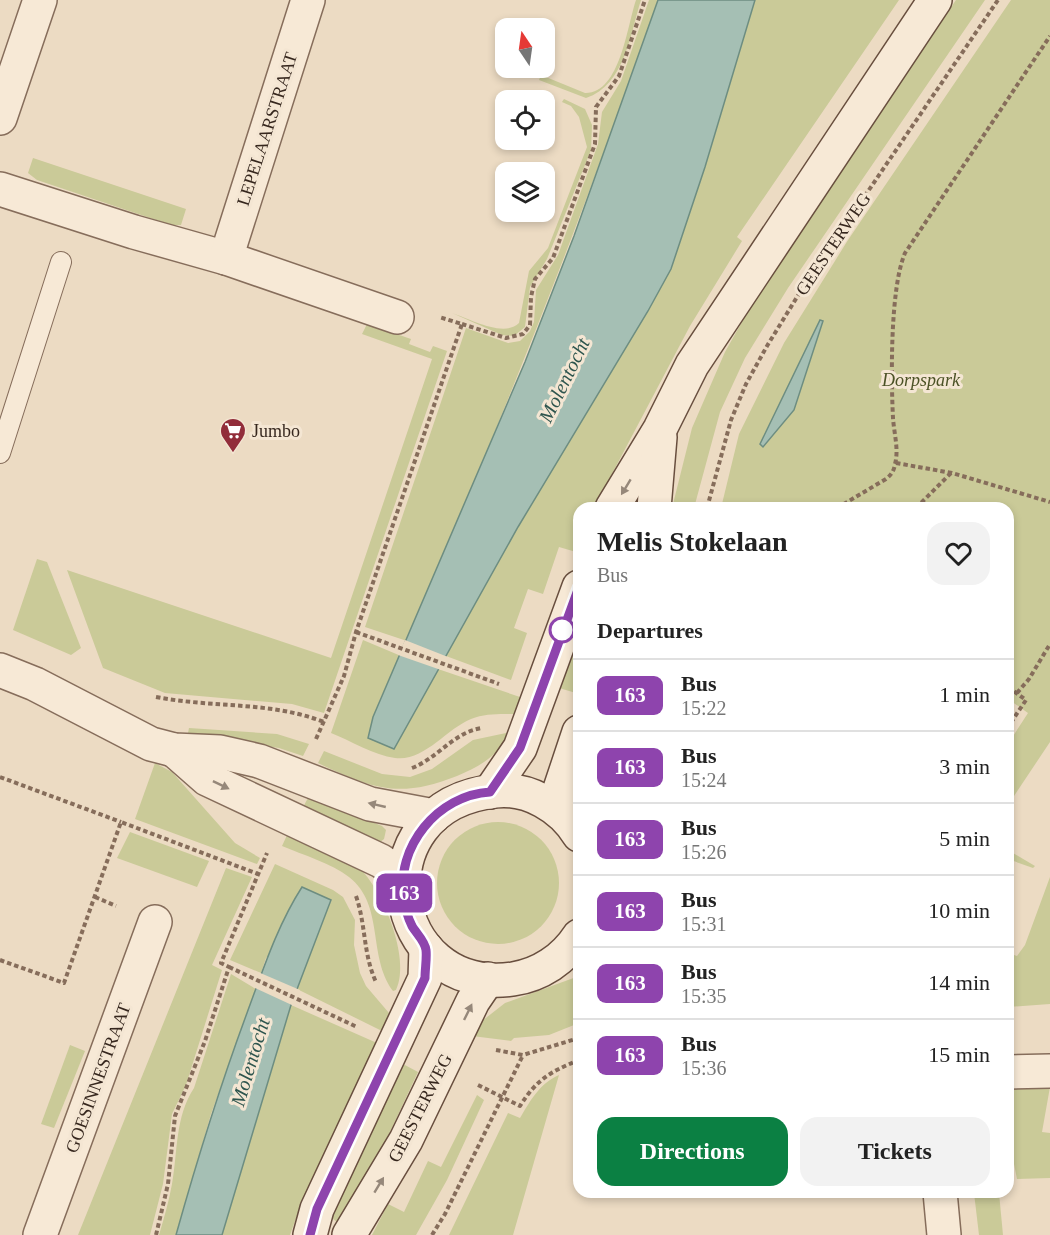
<!DOCTYPE html>
<style>
:root{--surface:#fff;--page:#f2f2f2;--text:#222;--muted:#767676;--line:#e0e0e0;--accent:#0b8043}
body{margin:0;font-family:"Times New Roman",serif;background:var(--page);color:var(--text);height:100vh;display:flex;flex-direction:column;font-size:22px;white-space:nowrap}
*{box-sizing:border-box;margin:0}
p{font-size:20px;color:var(--muted)}
.icon{flex:none;width:33px;height:33px;fill:none;stroke:currentColor;stroke-width:2;stroke-linecap:round;stroke-linejoin:round}
.map{position:relative;flex:1;overflow:hidden}
.details{position:absolute;left:573px;top:502px;width:441px;height:696px;display:flex;flex-direction:column;background:var(--surface);border-radius:18px;box-shadow:0 3px 9px #0003}
.details>*{flex:none}
.badge{padding:0 12px;border-radius:9px;font-size:21px;line-height:39px}
.needle{width:39px;rotate:347deg}
.buttons{position:absolute;left:495px;top:18px;display:grid;gap:12px}
.buttons a{display:grid;place-items:center;width:60px;height:60px;border-radius:12px;background:var(--surface);box-shadow:0 3px 9px #0003;font-size:30px}
.map>.badge{position:absolute;translate:-50% -50%;box-shadow:0 0 0 3px #fff}
h2{padding:0 24px;font-size:22px;line-height:54px}
.round{display:grid;place-items:center;flex:none;width:63px;height:63px;border-radius:18px;background:var(--page)}
.headline{display:flex;align-items:center;justify-content:space-between;height:102px;padding:0 24px}
h1{font-size:28px;font-weight:700;line-height:45px}
.action{display:flex;gap:12px;margin-top:auto;padding:12px 24px}
.action a{flex:1;height:69px;border-radius:18px;background:var(--accent);color:#fff;font-size:24px;font-weight:700;line-height:69px;text-align:center}
.action a+a{background:var(--page);color:var(--text)}
ul{padding:0;list-style:none}
li{display:flex;align-items:center;gap:18px;height:72px;padding:0 24px;border-top:2px solid var(--line)}
li div{flex:1}
li b{display:block;font-size:22px}
li em{font-style:normal}
li .badge{min-width:66px;font-weight:700;text-align:center}
.map>svg:first-child{display:block}
.green{fill:#caca98}
.water{fill:#a5bfb4;stroke:#6d8d81;stroke-width:1.5}
.pier{fill:#ecdbc3}
.lines{fill:none;stroke-linecap:round;stroke-linejoin:round}
.lane-casing{stroke:#866d5b;stroke-width:22}
.street-casing{stroke:#866d5b;stroke-width:36}
.secondary-casing{stroke:#684e3e;stroke-width:36}
.path{stroke:#866d5b;stroke-width:4;stroke-dasharray:4.5 3;stroke-linecap:butt}
.lane{stroke:#f7e9d6;stroke-width:20}
.street{stroke:#f7e9d6;stroke-width:33}
.secondary{stroke:#f7e9d6;stroke-width:33}
.oneway{fill:#96887a}
.line-casing{stroke:#fff;stroke-width:14}
.line{stroke:#8e44ad;stroke-width:9}
.stop-dot{fill:#fff;stroke:#8e44ad;stroke-width:3}
.labels{text-anchor:middle;stroke-width:6;stroke-linejoin:round;paint-order:stroke}
.street-label{font-size:18px;fill:#36271e;stroke:#f4e6d3}
.park-label{font-size:18px;font-style:italic;fill:#4c5226;stroke:#f4e6d3}
.poi-label{font-size:18px;fill:#36271e;stroke:#f4e6d3;text-anchor:start}
.water-label{font-size:20px;font-style:italic;fill:#2e554e;stroke:#f4e6d3}
</style>
<div class="map">
<svg width="1050" height="1235" viewBox="0 0 1050 1235">
<rect width="100%" height="100%" fill="#ecdbc3"/>
<g class="green">
<path d="M636,0H641C630,34 625,85 586,98L539,80L541,75L585,93C620,94 627,26 636,0Z"/>
<path d="M649,0H658C583,218 498,429 407,641L365,627L466,328L508,343L520,341L530,331L534,322L536,290L558,255L598,144L602,112L621,81Z"/>
<path d="M755,0H899L737,237L742,241L690,326L594,508H579V545L576,552L559,547L543,594L528,589L514,628L527,633L511,680L446,656L518,527L648,311L671,269L705,167Z"/>
<path d="M956,0H985L788,288L745,358L720,412L694,508H672L692,428L725,352L760,290Z"/>
<path d="M1011,0H1050V742L1008,805V744L1028,713L1008,699V508H721L739,434L784,343L848,240Z"/>
<path d="M564,99L585,109L592,125L591,150L547,259L530,287L525,327L514,336L502,335L452,313C470,319 504,338 519,323L529,271L548,248L587,147L579,117L571,106L562,102Z"/>
<path d="M33,158L186,209L181,225H171L37,180L28,173Z"/>
<path d="M367,324L411,339L409,344L430,352L433,346L447,351L324,713L292,704L165,693L103,668L67,570L331,658L432,359L362,334Z"/>
<path d="M37,559L47,562L81,648L71,655L13,630Z"/>
<path d="M579,632V684L576,693L559,688Z"/>
<path d="M363,640L401,656L380,699L369,738L394,749L438,669L523,698L516,714C501,714 486,713 471,719C446,729 424,762 395,758C374,755 351,741 331,733Z"/>
<path d="M189,728L277,734L309,744L303,756L279,748L193,735L188,733Z"/>
<path d="M506,733L508,737C495,758 478,767 457,776C399,799 373,789 318,763L324,751L382,774L410,777L432,769L473,740Z"/>
<path d="M155,763L172,772L235,843L260,858L257,864L135,819Z"/>
<path d="M309,796L382,826L386,830L384,839L379,843L301,811Z"/>
<circle cx="498" cy="883" r="61"/>
<path d="M130,832L209,861L197,887L117,858Z"/>
<path d="M288,833C309,843 337,851 355,864C381,884 412,959 396,990L393,991C367,956 385,905 349,877C331,863 303,855 282,846Z"/>
<path d="M1008,850L1035,866L1033,868L1008,859Z"/>
<path d="M275,864L333,890L343,897L355,920L354,945L360,973L366,986L389,1013L382,1031L297,989L331,900L266,958L261,973L230,960Z"/>
<path d="M226,868L252,877L212,965L222,970L186,1085L172,1114L163,1184L150,1235H78Z"/>
<path d="M1050,877V1004L1008,1007V953L1017,956L1025,945Z"/>
<path d="M231,974L256,989L211,1114L176,1235H159C164,1218 169,1201 172,1184C178,1150 175,1117 194,1088Z"/>
<path d="M579,976V1023L549,1035L514,1038L511,1041L472,1036L482,1021L505,1003Z"/>
<path d="M291,1005L377,1043L300,1207L290,1235H222Z"/>
<path d="M70,1045L85,1051L54,1128L41,1124Z"/>
<path d="M403,1064L418,1072L349,1220L341,1225L333,1219L332,1214Z"/>
<path d="M559,1075L513,1235H449L508,1113L520,1118C531,1100 539,1084 559,1075Z"/>
<path d="M1050,1087L1042,1132L1050,1133V1178L1017,1179L1008,1134V1089Z"/>
<path d="M477,1095L484,1100L447,1180L416,1235H372L388,1204L404,1212L428,1161L441,1167Z"/>
<path d="M974,1193H999L1003,1235H979Z"/>
</g>
<g class="water">
<path d="M658,0H755L705,167L671,269L648,311L518,527L394,749L368,738L373,717L525,362L574,236Z"/>
<path d="M820,320L823,321L794,410L763,447L760,444Z"/>
<path d="M302,887L331,900L291,1005L222,1235H176C197,1160 220,1086 247,1013C263,970 277,926 302,887Z"/>
</g>
<g class="pier">
<path d="M405,640L448,657L441,670L398,655Z"/>
<path d="M258,972L300,990L294,1006L253,987Z"/>
</g>
<g class="lines">
<defs>
<path id="lane" d="M0,453L61,262"/>
<g id="street">
<path d="M0,118L40,0"/>
<path d="M0,189L134,232L226,258L397,317"/>
<path d="M226,258L308,0"/>
<path d="M0,670L35,684L151,744L174,750L220,752L259,761L370,804L434,816"/>
<path d="M174,750L207,779L381,861L404,877"/>
<path d="M1008,1072L1050,1071"/>
<path d="M940,1192L944,1235"/>
<path d="M40,1235L155,922"/>
</g>
<g id="secondary">
<path d="M612,508L660,429L692,365L935,0"/>
<path d="M654,508L660,437"/>
<path d="M490,792L520,748L579,587"/>
<path d="M554,807L579,732"/>
<path d="M579,835C562,807 528,787 495,791C357,806 386,997 513,979C540,975 564,959 579,936"/>
<path d="M310,1235L317,1209L425,978L426,948"/>
<path d="M349,1235L406,1140L473,1001L488,979"/>
</g>
</defs>
<use href="#lane" class="lane-casing"/>
<use href="#street" class="street-casing"/>
<use href="#secondary" class="secondary-casing"/>
<g class="path">
<path d="M462,324L506,338L523,334L530,325L531,297L535,279L553,258L595,144L596,107L619,76L645,0"/>
<path d="M896,463L952,473L1050,502"/>
<path d="M707,508L731,420L746,384L767,346L805,284L998,0"/>
<path d="M837,508L886,479C891,475 894,471 895,464C899,450 894,433 893,418C891,379 890,288 905,253L1050,36"/>
<path d="M916,508L951,473"/>
<path d="M356,632L499,684"/>
<path d="M1008,687L1026,700L1008,727"/>
<path d="M1017,693L1029,679L1050,644"/>
<path d="M156,697C212,708 270,701 324,722"/>
<path d="M316,739L344,676L356,632L462,324L439,317"/>
<path d="M412,768C438,758 454,732 482,728"/>
<path d="M0,777L121,822"/>
<path d="M356,896C366,925 363,954 376,982"/>
<path d="M95,897L116,906"/>
<path d="M0,960L64,983L121,822L258,874"/>
<path d="M229,967L357,1027"/>
<path d="M496,1050L523,1055L579,1038"/>
<path d="M478,1085L520,1106C537,1079 550,1072 579,1060"/>
<path d="M156,1235L168,1184L175,1116L205,1041L229,967L221,963L267,853"/>
<path d="M432,1235L445,1214L523,1055"/>
</g>
<use href="#lane" class="lane"/>
<use href="#street" class="street"/>
<use href="#secondary" class="secondary"/>
</g>
<defs><path id="oneway-solid" d="M-6-.8H1V-3.2L6.5 0L1 3.2V.8H-6Z" transform="scale(1.5)"/></defs>
<g class="oneway">
<use href="#oneway-solid" transform="translate(626 487) rotate(121)"/>
<use href="#oneway-solid" transform="translate(221 785) rotate(26)"/>
<use href="#oneway-solid" transform="translate(377 805) rotate(-167)"/>
<use href="#oneway-solid" transform="translate(468 1012) rotate(-64)"/>
<use href="#oneway-solid" transform="translate(379 1185) rotate(-59)"/>
</g>
<g class="lines">
<defs>
<path id="line" d="M310,1235L317,1209L425,978C425,969 427,958 426,950C425,941 416,933 412,926C408,918 405,907 404,899C395,847 438,795 490,792L520,748L579,587"/>
</defs>
<use href="#line" class="line-casing"/>
<use href="#line" class="line"/>
</g>
<defs>
<symbol id="supermarket-pin" viewBox="-11 -11 22 30"><path d="M0 17L-7.5 6A9.5 9.5 0 1 1 7.5 6Z" fill="#922d3a" stroke="#f4e6d3"/><path d="M-6-5.5h2.5l.6 2H6L4.5 2H-2.5L-4.4-4H-6ZM-1.5 3.2a1.3 1.3 0 1 0 .1 0ZM3 3.2a1.3 1.3 0 1 0 .1 0Z" fill="#fff"/></symbol>
</defs>
<g fill-rule="evenodd">
<use href="#supermarket-pin" x="218" y="416" width="30" height="40"/>
</g>
<circle class="stop-dot" cx="562" cy="630" r="12"/>
<g class="labels">
<g class="street-label">
<text transform="translate(267 129) rotate(-72)" y="6">LEPELAARSTRAAT</text>
<text transform="translate(833 244) rotate(-56)" y="6">GEESTERWEG</text>
<text transform="translate(98 1078) rotate(-70)" y="6">GOESINNESTRAAT</text>
<text transform="translate(420 1108) rotate(-63)" y="6">GEESTERWEG</text>
</g>
<g class="park-label">
<text x="921" y="386">Dorpspark</text>
</g>
<g class="poi-label">
<text x="252" y="437">Jumbo</text>
</g>
<g class="water-label">
<text transform="translate(564 380) rotate(-64)" y="7">Molentocht</text>
<text transform="translate(250 1062) rotate(-73)" y="7">Molentocht</text>
</g>
</g>
</svg>
<div class="buttons">
<a><svg class="needle" viewBox="-14 -14 28 28"><path d="M0-13l5 13h-10z" fill="#e53935"/><path d="M0 13l5-13h-10z" fill="#767676"/></svg></a>
<a><svg class="icon" aria-label="locate" viewBox="0 0 24 24"><circle cx="12" cy="12" r="6"/><path d="M12 2v4M12 18v4M2 12h4M18 12h4"/></svg></a>
<a><svg class="icon" aria-label="layers" viewBox="0 0 24 24"><path d="M12 4l9 5-9 5-9-5zM3 14l9 5 9-5"/></svg></a>
</div>
<b class="badge" style="left:404px;top:893px;background:#8e44ad;color:#fff">163</b>
<section class="details">
<div class="headline"><div><h1>Melis Stokelaan</h1><p>Bus</p></div><a class="round"><svg class="icon" aria-label="heart" viewBox="0 0 24 24"><path d="M12 20l-8-8c-3-5 5-10 8-4 3-6 11-1 8 4z"/></svg></a></div>
<h2>Departures</h2>
<ul>
<li><span class="badge" style="background:#8e44ad;color:#fff">163</span><div><b>Bus</b><p>15:22</p></div><em>1 min</em></li>
<li><span class="badge" style="background:#8e44ad;color:#fff">163</span><div><b>Bus</b><p>15:24</p></div><em>3 min</em></li>
<li><span class="badge" style="background:#8e44ad;color:#fff">163</span><div><b>Bus</b><p>15:26</p></div><em>5 min</em></li>
<li><span class="badge" style="background:#8e44ad;color:#fff">163</span><div><b>Bus</b><p>15:31</p></div><em>10 min</em></li>
<li><span class="badge" style="background:#8e44ad;color:#fff">163</span><div><b>Bus</b><p>15:35</p></div><em>14 min</em></li>
<li><span class="badge" style="background:#8e44ad;color:#fff">163</span><div><b>Bus</b><p>15:36</p></div><em>15 min</em></li>
</ul>
<div class="action"><a>Directions</a><a>Tickets</a></div>
</section>
</div>
